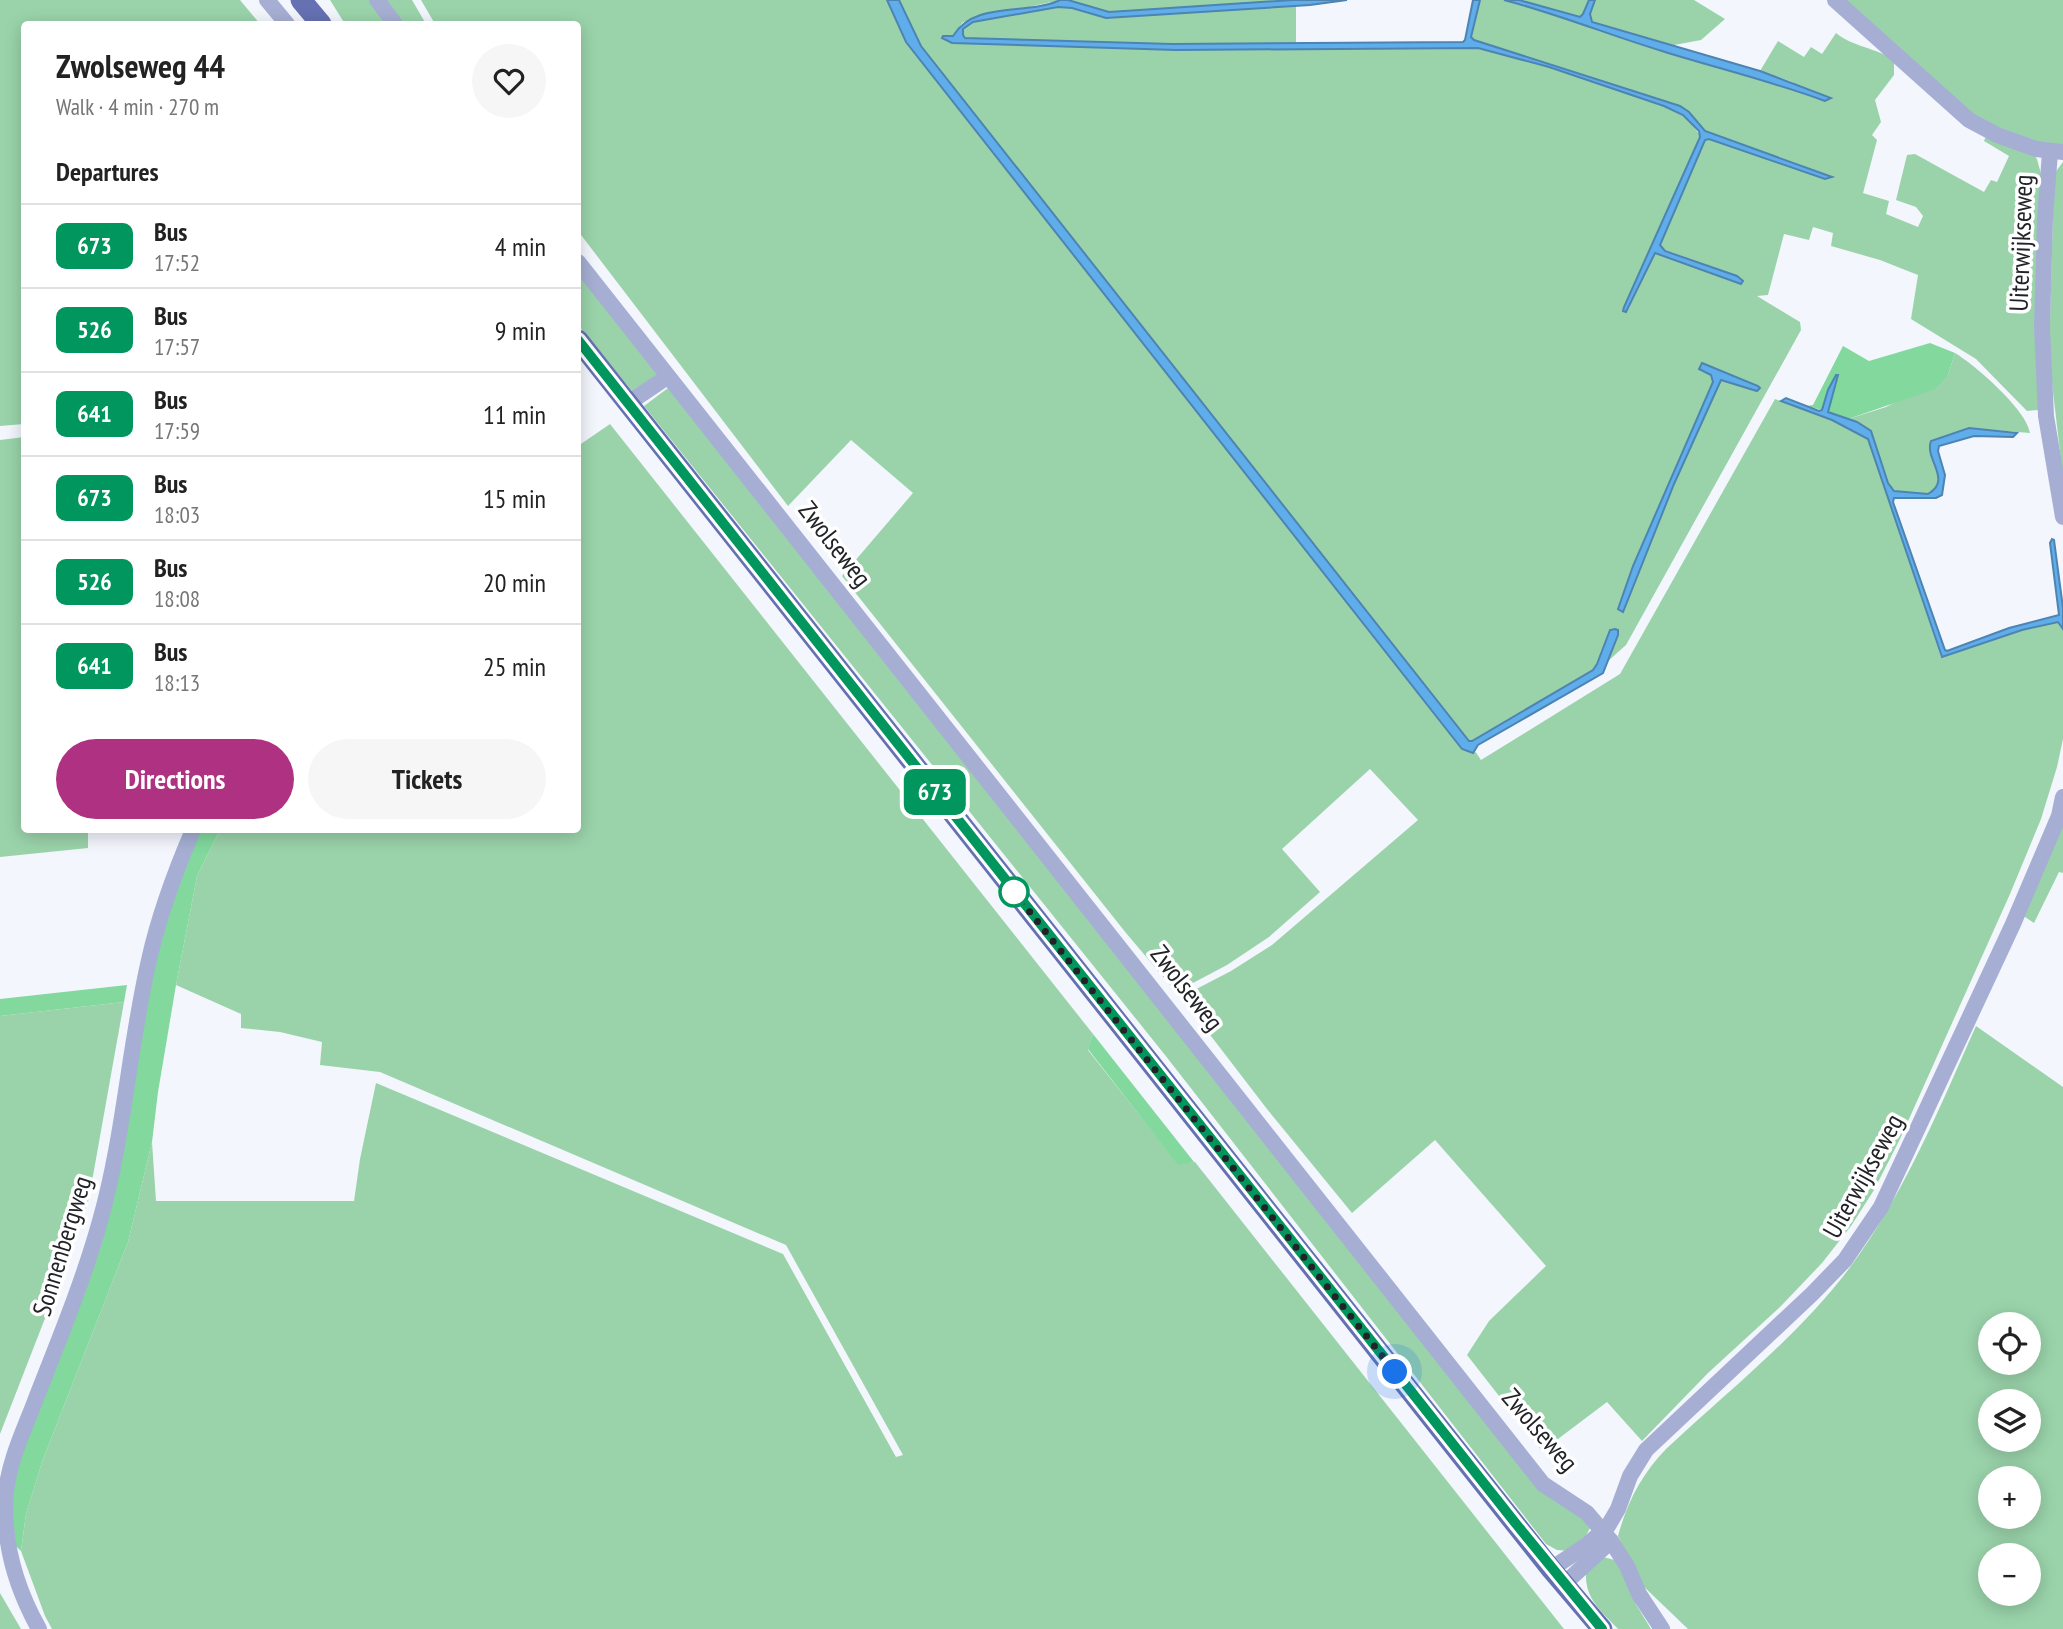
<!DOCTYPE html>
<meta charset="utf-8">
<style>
:root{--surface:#fff;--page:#f6f6f6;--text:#222;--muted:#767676;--line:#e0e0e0;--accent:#af3181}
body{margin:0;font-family:"PT Sans Narrow",sans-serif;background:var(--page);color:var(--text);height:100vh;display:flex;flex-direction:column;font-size:26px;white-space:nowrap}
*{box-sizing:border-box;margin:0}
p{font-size:23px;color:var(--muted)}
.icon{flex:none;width:38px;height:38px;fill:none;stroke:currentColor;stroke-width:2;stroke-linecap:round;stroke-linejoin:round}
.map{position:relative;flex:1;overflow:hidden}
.panel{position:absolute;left:21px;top:21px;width:560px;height:812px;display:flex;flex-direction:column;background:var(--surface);border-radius:7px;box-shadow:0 4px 18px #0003}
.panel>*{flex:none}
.badge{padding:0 14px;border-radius:10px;font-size:24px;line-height:46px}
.controls{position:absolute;left:1978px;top:1312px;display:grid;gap:14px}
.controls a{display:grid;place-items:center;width:63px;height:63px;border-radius:50%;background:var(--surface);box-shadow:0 4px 18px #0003;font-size:35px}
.you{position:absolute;width:35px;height:35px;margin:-18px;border:5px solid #fff;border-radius:50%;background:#1a73e8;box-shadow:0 0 0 10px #1a73e833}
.map>.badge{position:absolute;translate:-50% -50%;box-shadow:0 0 0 4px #fff}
h2{padding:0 35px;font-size:26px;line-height:63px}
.round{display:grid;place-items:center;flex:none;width:74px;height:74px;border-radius:37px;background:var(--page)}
.headline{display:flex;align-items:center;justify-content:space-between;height:119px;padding:0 35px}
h1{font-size:33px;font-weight:800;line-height:52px}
.action{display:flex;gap:14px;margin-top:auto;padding:14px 35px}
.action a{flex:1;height:80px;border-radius:42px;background:var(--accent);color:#fff;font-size:28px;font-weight:800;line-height:80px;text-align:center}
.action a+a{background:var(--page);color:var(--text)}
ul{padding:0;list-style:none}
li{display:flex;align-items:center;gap:21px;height:84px;padding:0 35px;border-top:2px solid var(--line)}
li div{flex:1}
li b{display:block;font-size:26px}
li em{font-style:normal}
li .badge{min-width:77px;font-weight:700;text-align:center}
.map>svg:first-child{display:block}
.green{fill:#9ad3aa;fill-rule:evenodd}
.forest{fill:#82d89d}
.water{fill:#60adec;stroke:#4d84b1;stroke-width:2}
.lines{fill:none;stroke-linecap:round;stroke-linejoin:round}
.street{stroke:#a6afd3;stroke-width:16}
.primary{stroke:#6571b2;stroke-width:21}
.line-casing{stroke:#fff;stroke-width:16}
.line{stroke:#00965e;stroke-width:10}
.walk{stroke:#222327;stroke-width:7;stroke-dasharray:0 12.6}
.stop-dot{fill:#fff;stroke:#00965e;stroke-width:3.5}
.labels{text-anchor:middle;stroke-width:7;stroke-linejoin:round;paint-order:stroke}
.street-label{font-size:26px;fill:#222327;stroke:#fff}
</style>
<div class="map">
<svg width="2063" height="1629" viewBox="0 0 2063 1629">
<rect width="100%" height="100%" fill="#f3f6fd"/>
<g class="green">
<path d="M0,0H240L260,24H24V424L0,426Z"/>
<path d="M330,0H372L390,24H345Z"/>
<path d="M384,0H412L426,24H402Z"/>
<path d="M421,0H887L906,42L947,95L1462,749L1473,753L1475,751L1481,760L1620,674L1775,399L1832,420L1868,439L1941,657L2022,630L2058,622L2063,629V739L2057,767L2041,819L2010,894L1900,1139L1874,1190L1851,1226L1822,1263L1781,1306L1708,1373L1642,1441L1607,1402L1542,1451L1467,1355L1489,1321L1546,1266L1435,1140L1352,1213L1267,1109L1181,997L1231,971L1272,945L1418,820L1370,769L1282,849L1320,892L1269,937L1227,965L1176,992L1126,933L842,576L913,493L851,440L788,506L578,231V24H435Z"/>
<path d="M899,0H1060L963,22L953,36H944L952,43L1176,50L1478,48L1549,67L1664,106L1687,118L1700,135L1623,310H1628L1655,253L1741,284V278L1737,276L1665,250L1660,245L1705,140L1709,139L1831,176L1705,131L1679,106L1473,40L1471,37V32L1480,0H1504L1568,18L1661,51L1777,84L1825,101L1790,81L1760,71L1778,41L1804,57L1811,47L1822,54L1836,33C1853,47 1877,48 1894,60V75L1875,100L1881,122L1872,135L1877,140L1863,193L1889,201L1886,214L1918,227L1923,216L1916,207L1896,200L1907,155L1915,154L1984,192L1991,180L1997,182L2009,156L1984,141L1986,136L2031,151L2037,159L2041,174L2040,407L2038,410L2027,411L1976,359L1911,319L1918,275L1880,260L1831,246L1833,233L1813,227L1809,240L1784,234L1768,295L1757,296L1800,322L1801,330L1626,645L1607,662L1618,630L1615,629L1593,670L1470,742L921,46ZM1702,364L1758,386L1756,391L1721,379L1674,484L1622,612L1618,608L1633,566L1713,382L1714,379Z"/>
<path d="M1068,0H1293L1109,12Z"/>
<path d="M1519,0H1589L1583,15L1580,17Z"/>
<path d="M1595,0H1694L1725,19L1701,40L1669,46L1592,22L1590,14Z"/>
<path d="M1841,0H2063V148L2037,144L1971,116Z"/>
<path d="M1296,6V44H1172L965,38L963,32L965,27L972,22L1058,7L1072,8L1106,18Z"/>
<path d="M2063,162V477L2049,358L2054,174Z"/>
<path d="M578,272L657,374L633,392L578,325Z"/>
<path d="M1955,353C1975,365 2027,410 2030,433L1969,428L1931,441C1926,460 1952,480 1928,494L1894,491L1888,483L1871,431L1848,419L1886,407L1948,375Z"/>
<path d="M668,388L1535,1485L1548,1496L1578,1513L1590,1528L1586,1536L1569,1551L1557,1550L1546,1544L1165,1055L644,406Z"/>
<path d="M610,424L1093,1034L1088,1050L1178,1164L1195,1162L1564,1629H52L45,1616L21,1551L26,1514L42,1462L128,1242L152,1142L156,1201H354L360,1159L376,1083L783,1254L896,1457L903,1455L786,1245L380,1072L320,1065L322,1042L280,1032L241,1028V1014L176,985L197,876L220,830H578V446Z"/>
<path d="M24,437V830H88V848L0,857V440Z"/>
<path d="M2063,822V873L2059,872L2034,923L2022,915Z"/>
<path d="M124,1002L89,1198L77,1236L0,1434V1016Z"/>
<path d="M1976,1026L2063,1087V1629H1688L1640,1583L1618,1536C1627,1502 1642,1474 1666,1449C1727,1392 1798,1336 1848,1270C1903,1197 1939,1109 1976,1026ZM1990,1325H2028V1363H1990ZM1990,1402H2028V1440H1990ZM1990,1479H2028V1517H1990ZM1990,1556H2028V1594H1990Z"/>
<path d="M1603,1557L1615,1560L1621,1570L1637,1606L1651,1629H1618C1602,1612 1585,1599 1586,1574Z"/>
<path d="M0,1593L21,1629H0Z"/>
</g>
<g class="forest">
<path d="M1930,343L1955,353L1948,375L1935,389L1848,419L1828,412V390L1822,410L1807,406L1813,405L1843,346L1869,361Z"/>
<path d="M198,830H220L197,876L176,985L158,1092L152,1142L128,1242L42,1462L26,1514L21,1551L16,1546L10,1497L23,1446L75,1317L102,1242L143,1010L159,936Z"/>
<path d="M127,985L124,1002L0,1016V999Z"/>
<path d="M1093,1034L1194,1162H1195L1178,1165L1088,1049Z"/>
</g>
<g class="water">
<path d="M887,0H899L921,46L1469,741H1472L1593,670L1597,664L1610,630L1615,629L1618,630V635L1603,673L1478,745L1473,753L1462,749L906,42Z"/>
<path d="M1060,0H1068L1109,12L1293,0H1347L1310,5L1106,18L1072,8L1058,7L973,22L963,29V35L965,38L1172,44L1463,42L1465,40L1473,0H1480L1471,37L1474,40L1680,106L1689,112L1705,131L1832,177L1825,179L1709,139L1705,140L1660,245L1665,251L1737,276L1743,281L1741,284L1655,253L1626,312L1623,311L1624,307L1700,137L1699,131L1683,115L1664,106L1549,67L1478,48L1176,50L952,43L942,38L943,36H953C975,0 1026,16 1060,0Z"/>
<path d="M1504,0H1519L1580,17L1583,14L1589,0H1595L1590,14L1592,22L1760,71L1831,98L1825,101C1771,81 1716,68 1662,51C1609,35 1558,14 1504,0Z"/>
<path d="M1702,363L1758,386L1760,388L1757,391L1721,380L1674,484L1623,612L1618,609L1633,566L1713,382L1711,375L1699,369Z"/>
<path d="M1836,375H1838L1828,412L1857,422L1871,431L1888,483L1894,491L1928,494C1953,480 1924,459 1931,441L1969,428L2017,433L2013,437L1974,436L1939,446L1938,451L1945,475L1942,495L1936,498H1894L1893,502L1945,650L1947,651L2009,628L2059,615L2050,543L2052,539L2054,540L2063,608V629L2058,622L2022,630L1942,657L1868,439L1832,420L1781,401L1786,398L1819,411L1822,410L1828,390Z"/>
</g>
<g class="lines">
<g class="street">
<path d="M267,0L287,24"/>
<path d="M377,0L395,24"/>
<path d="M1835,0L1969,120L1997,135L2036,149L2063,152"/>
<path d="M2050,152L2045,219L2042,327L2046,416L2063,517"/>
<path d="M578,262L1543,1484L1587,1513L1611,1541L1627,1566L1639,1594L1662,1629"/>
<path d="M627,404L667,377"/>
<path d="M1551,1569L1587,1545L1608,1526L1618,1509L1630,1476L1646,1450L1812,1294L1845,1260L1881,1207L2013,924L2059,816L2063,797"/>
<path d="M1564,1584L1611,1541"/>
<path d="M39,1629C15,1586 2,1542 6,1492C9,1461 24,1430 35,1401C58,1342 83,1282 100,1221C124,1137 129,1046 149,960C159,915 175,872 193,830"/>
</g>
<g class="primary">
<path d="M301,0L321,24"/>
<path d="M578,340L1551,1569L1602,1629"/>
</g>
</g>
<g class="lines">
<defs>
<path id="line" d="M578,340L1517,1525L1602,1629"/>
</defs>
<use href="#line" class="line-casing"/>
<use href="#line" class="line"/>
<path class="walk" d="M1014,892L1395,1372"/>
</g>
<circle class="stop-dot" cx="1014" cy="892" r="14"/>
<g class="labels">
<g class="street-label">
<text transform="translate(2021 243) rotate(-88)" y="9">Uiterwijkseweg</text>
<text transform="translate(835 544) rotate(52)" y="9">Zwolseweg</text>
<text transform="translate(1187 988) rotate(52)" y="9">Zwolseweg</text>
<text transform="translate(1863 1176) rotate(-61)" y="9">Uiterwijkseweg</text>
<text transform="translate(62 1246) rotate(-73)" y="9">Sonnenbergweg</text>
<text transform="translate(1540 1430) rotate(49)" y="9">Zwolseweg</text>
</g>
</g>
</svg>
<div class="controls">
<a><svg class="icon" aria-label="locate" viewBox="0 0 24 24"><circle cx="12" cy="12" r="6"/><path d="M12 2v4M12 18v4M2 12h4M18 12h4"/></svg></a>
<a><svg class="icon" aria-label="layers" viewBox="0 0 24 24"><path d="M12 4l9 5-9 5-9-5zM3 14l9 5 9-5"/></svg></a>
<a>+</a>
<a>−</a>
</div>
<div class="you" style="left:1395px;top:1372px"></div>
<b class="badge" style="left:935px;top:792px;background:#00965e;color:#fff">673</b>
<section class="panel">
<div class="headline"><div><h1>Zwolseweg 44</h1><p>Walk · 4 min · 270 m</p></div><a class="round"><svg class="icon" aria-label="heart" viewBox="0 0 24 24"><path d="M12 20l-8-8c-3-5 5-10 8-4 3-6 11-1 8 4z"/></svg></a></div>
<h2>Departures</h2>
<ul>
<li><span class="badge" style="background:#00965e;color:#fff">673</span><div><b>Bus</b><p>17:52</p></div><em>4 min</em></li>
<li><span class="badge" style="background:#00965e;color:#fff">526</span><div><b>Bus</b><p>17:57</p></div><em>9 min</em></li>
<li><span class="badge" style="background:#00965e;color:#fff">641</span><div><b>Bus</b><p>17:59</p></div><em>11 min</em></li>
<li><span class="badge" style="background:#00965e;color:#fff">673</span><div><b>Bus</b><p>18:03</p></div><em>15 min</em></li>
<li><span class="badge" style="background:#00965e;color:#fff">526</span><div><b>Bus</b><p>18:08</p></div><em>20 min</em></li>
<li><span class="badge" style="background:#00965e;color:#fff">641</span><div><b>Bus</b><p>18:13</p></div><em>25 min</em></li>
</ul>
<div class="action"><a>Directions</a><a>Tickets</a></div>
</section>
</div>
